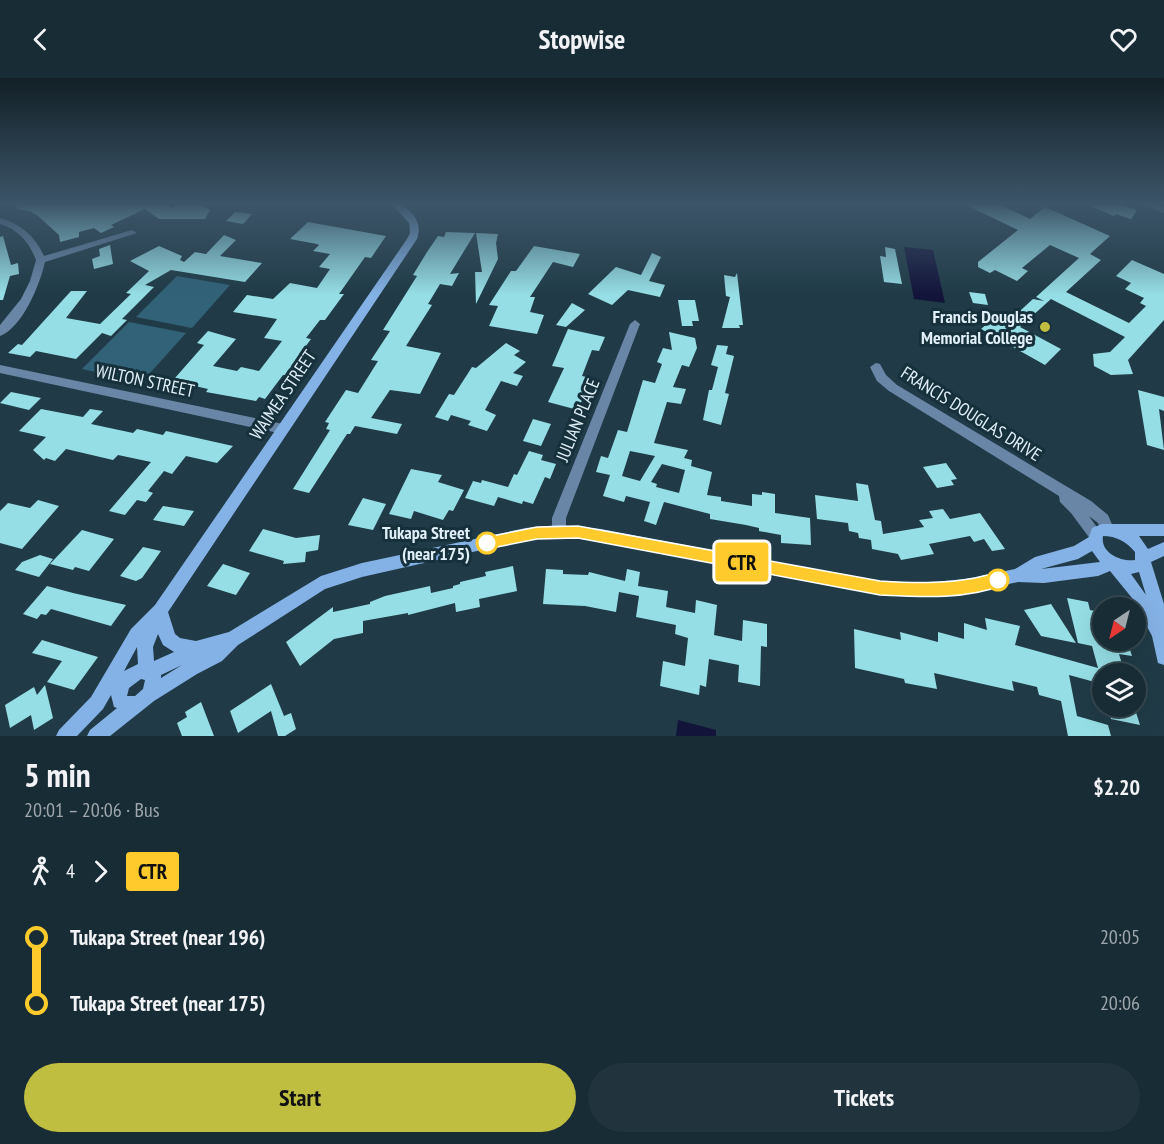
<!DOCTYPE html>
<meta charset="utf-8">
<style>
:root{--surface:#182c35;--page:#21343d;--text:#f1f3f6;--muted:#9fa7ad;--line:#364850;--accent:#c0be41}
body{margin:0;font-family:"PT Sans Narrow",sans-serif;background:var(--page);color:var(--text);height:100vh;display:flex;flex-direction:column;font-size:22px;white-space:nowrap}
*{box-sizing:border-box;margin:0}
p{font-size:20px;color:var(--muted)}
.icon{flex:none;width:33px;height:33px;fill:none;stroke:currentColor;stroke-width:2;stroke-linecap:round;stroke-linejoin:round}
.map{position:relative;height:658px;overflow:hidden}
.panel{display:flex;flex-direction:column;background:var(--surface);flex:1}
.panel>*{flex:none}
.badge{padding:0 12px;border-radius:4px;font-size:21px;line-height:39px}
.needle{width:39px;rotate:215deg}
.tools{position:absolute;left:1092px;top:519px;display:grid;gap:12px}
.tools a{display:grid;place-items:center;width:54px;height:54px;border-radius:50%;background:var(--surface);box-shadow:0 6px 24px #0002,0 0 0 2px var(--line);font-size:30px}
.map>.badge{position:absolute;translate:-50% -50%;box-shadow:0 0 0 3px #fff}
.legs{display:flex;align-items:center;gap:9px;height:66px;padding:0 24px;font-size:20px}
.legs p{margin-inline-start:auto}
.head{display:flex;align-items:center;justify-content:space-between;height:102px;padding:0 24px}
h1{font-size:33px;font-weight:700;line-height:45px}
.action{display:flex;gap:12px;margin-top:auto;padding:12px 24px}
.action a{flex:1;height:69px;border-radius:36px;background:var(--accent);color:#111;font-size:24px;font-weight:700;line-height:69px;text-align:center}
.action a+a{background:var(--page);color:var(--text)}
ul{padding:0 24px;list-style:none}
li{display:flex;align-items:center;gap:21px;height:66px;font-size:22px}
li i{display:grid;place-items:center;width:9px;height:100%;margin:0 8px;background:currentColor}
li i::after{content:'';width:15px;height:15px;margin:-8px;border:4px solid;border-radius:50%;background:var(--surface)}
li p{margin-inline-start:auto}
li:first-child i{background:linear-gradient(#0000 50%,currentColor 0)}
li:last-child i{background:linear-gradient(currentColor 50%,#0000 0)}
header{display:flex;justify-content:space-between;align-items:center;height:78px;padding:0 24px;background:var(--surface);font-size:27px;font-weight:700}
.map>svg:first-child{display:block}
.green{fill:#316278}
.water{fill:#13143a}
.building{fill:#96dee5;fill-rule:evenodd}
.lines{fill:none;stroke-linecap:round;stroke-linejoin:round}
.street{fill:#6a86a7;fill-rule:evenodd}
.secondary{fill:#85b2e6;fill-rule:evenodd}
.line-1{fill:#ffcb2c;stroke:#fff;stroke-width:1.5}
.poi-dot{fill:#c0be41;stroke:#16313c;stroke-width:2}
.stop-1-dot{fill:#fff;stroke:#ffcb2c;stroke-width:3}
.labels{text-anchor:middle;stroke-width:6;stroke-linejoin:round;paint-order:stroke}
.poi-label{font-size:18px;font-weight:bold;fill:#e1f0f8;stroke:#16313c;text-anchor:end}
.street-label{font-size:18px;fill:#e1f0f8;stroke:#16313c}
.stop-label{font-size:18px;font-weight:bold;fill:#e1f0f8;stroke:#16313c;text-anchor:end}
</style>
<header><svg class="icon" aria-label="back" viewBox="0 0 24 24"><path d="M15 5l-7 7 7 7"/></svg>Stopwise<svg class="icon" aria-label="heart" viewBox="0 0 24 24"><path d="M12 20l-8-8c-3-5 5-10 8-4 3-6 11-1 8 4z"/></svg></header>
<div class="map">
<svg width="1164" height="658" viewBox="0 0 1164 658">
<rect width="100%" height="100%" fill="#203b47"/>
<g class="green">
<path d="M177,198L230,207L192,250L136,239Z"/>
<path d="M129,244L186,255L142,304L82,291Z"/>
</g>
<g class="water">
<path d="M904,169L933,172L945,225L914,221Z"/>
<path d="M678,642L716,652V658H676Z"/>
</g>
<g class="building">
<path d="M17,125H165L172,130L183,125H198L210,132L205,141H159L145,131L111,147L114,149L101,155L94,150L79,154V159L60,164L59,157L38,138L30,133L17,131Z"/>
<path d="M962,125H996L1030,141L1045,129L1110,158L1090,176L1101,182L1066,214L1129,245L1146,228L1140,225L1144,220L1125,211L1131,205L1116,198L1132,182L1164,196V242L1128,282L1133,296L1111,297L1094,288L1093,276L1110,274L1125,259L1051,221L1020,249L1061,271L1045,287L981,251L997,237L1009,243L1033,221L1044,223L1036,219L1079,180L1050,167L1022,190L1028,193L1017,203L995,192L990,195L978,189V184L1018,152Z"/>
<path d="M1083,125H1123L1121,127L1137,132L1131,141L1116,136L1114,138Z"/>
<path d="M235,134L252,136L243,146L226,143Z"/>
<path d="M308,144L386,158L371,180L365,179L339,216H344L325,242H320L306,260L311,261L285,297H283L265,321L259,319L256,323L206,314L208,311L182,305L184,302L175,300L204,267L197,265L208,253L236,261L213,288L237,293L241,289L259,293L282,263L264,260L277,241L233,234L247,217L273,221L290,205L317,210L330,191L319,189L330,176L313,173L319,167L317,166L290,161Z"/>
<path d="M446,154L475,155L450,196L459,195L452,208L440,206L428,226L432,227L406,268L441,275L420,316L390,312L371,340L402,346L397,356L355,348L350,356H347L309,415L293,411L330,352L326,351L329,345L325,344L346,312L358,315L378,283L371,282L390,253L383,252L417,198L413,197L427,174L438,158L444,159Z"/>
<path d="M476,155L498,156L496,165L498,181L476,226L475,194H482Z"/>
<path d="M224,157L236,162L220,178L262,185L245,204L171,192L145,207L154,209L122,241L127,242L111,258L102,255L76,281L36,273L30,279L8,275L18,266L22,267L71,213H87L66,240L100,246L131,216L126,215L149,193L130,183L159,168L182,178L180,182L184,184L195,174L206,176Z"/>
<path d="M3,158L11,187L18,185L19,196L10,198L3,222H0V159Z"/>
<path d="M110,167L113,186L94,191L92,181L100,178L99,171Z"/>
<path d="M534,168L580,176L573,189L553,184L530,219H535L530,234L544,237L537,256L489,248L498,228L489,227L511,193H516Z"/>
<path d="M885,169L895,171L902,206L884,204L880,178L886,179Z"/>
<path d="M652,175L661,179L649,203L665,207L660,219L628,212L612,227L588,216L616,189L641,197Z"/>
<path d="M737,195L743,247H739L740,250H722L730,219L726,218L724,197L735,199Z"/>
<path d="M969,214L985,216L988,227L973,225Z"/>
<path d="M678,222H695L699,243H692L693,248H682Z"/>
<path d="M572,225L585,232L566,249L556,247Z"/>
<path d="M568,251L605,259L599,273L592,272L582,298L591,300L578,332L548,324L564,290L552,288Z"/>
<path d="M669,254L695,260L697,270L689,289L682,287L673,309L686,311L681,326L667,324L654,365L688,372L684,380L692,382L691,388L712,394L707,417L721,419V423L752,428V416L762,417V414L775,416V435L810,440L811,467L781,465V457L759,453V450L746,447L710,441V436L664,424L656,447L644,443L650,424L626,418L624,424L603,418L610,397L596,394L601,378L608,380L618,352L627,354L643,302L655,305L662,286L657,284L663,270L672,272ZM630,373L655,378L640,403L622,398ZM662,386L685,392L679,415L656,409L657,406L651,404Z"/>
<path d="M506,265L520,273L514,277L526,284L513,295L523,298L517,308L501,303L485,332L496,337L487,353L468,347L471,343L451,337L448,343L435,339L449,316L454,317L472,289L476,290Z"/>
<path d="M717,267L728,268L726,276L734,278L725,315L729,316L721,347L703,342L709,312H712L718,289L711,287Z"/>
<path d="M1138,312L1164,319V333L1159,331L1164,372L1147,367Z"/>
<path d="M11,314L41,320L29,332L0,325Z"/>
<path d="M41,331L83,339L90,331L103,333L91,346L133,355L137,351L163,357L166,353L233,368L217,385L186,378L172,396L164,393L148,413L153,415L146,424L137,422L125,437L109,433L151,384L118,377L113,382L66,371L55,383L46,380L44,382L33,372L46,359L19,353Z"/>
<path d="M533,341L551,346L541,368L523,363Z"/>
<path d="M529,373L543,377L541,382L556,386L550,401L545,399L533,426L523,423L522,426L498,419L494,428L465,420L473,403L481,405L482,402L508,409L514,396L517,397Z"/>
<path d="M946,385L957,401L951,402L954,407L937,410L923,389Z"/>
<path d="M411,391L442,397L438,404L464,412L453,433L449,432L443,442L414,433L411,441L389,436Z"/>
<path d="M856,405L868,407L875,442L881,443L883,456L924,449L919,442L933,440L929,433L943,431L950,441L980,435L1005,471L992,473L984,461L974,464L970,458L929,466L934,476L901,482L898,476L872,471L871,462L859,460L858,455L849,453L848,445L817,441L815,417L858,423Z"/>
<path d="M363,420L386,426L373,452L348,447Z"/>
<path d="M38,422L59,428L22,471L0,465V433L8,425L30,430Z"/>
<path d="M163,428L194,433L184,448L153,442Z"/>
<path d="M263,451L296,460L320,457L318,472L306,474L305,484L283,486L284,483L249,473Z"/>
<path d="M82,452L114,461L89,493L75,489L73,492L50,486Z"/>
<path d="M143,469L161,473L142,500L136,503L120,498Z"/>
<path d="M40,477L53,481L39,499L15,492L22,484Z"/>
<path d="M223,486L250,495L236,517L207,508Z"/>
<path d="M513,488L517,513L479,521L480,529L456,534L455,525L408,537V535L363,543V555L334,561L300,588L286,564L333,529V534L370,526V524L385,518L430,508L431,515L453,510V508L460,506V504L486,498L485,494Z"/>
<path d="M546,491L563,492V496L588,497L589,494L625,503L627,491L640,494L638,508L668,513L666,529L695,535L696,522L717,527L714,557L742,563L743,542L767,546V569L761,568L760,608L738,604L739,587L709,581L706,609L700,607L699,617L660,608L663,583L685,588L688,560L675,556L676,547L636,539L639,518L619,514L616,534L585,528L543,526Z"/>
<path d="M47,508L73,515L126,527L111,548L51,531L46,537L41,536L37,541L23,536Z"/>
<path d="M1067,520L1088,524L1090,532L1100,534L1102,562H1127L1132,578L1119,576L1125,596H1102V606L1069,597L1077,638L1108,647L1111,658H1068L1061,623L1039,617L1037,609L1012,603L1014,613L934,595L937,611L905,605L904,601L855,590L854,551L901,562L900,554L938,564V554L964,561V545L987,552L985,540L1020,548L1015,567L1098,590L1092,568L1078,565Z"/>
<path d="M1051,526L1076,565L1041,558L1024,532Z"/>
<path d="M42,562L98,579L74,612L47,604L62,583L32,575Z"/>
<path d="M271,606L284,638L291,635L296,651L285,658H278L271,633L238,655L230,633Z"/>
<path d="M45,607L53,640L34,652L31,637L10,650L5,627L34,609L37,617Z"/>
<path d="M201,624L214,658H182L177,645L187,639L185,634Z"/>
<path d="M1108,628H1134L1140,647L1111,641Z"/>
</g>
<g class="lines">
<g class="street">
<path d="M1139,125H1152L1164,129V135Z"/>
<path d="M0,140C21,146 35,158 44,178L132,152L137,155L45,184C40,206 23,249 0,258V247L21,221L30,203L36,182C29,164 19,152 0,146Z"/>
<path d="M635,242L640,246L566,440V453L564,457L559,459L554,457L552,453V440L630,246Z"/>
<path d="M876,285L880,286L886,297L897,307L1091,423L1108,437L1114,451L1112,455L1107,457L1102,455L1098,445L1089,438L1103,458L1101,462L1096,464L1091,462L1071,435L1060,424L1059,418L889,313L877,303L870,289Z"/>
<path d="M0,287L283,346L287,348L289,351L287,354L283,356L0,295Z"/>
</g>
<path class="secondary" d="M391,125H400C413,135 423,144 417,161L168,534L175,556L180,560L196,563L229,554L321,498L362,485L526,450L559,447L601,451L836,496L880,503L923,505L966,501L1015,491L1035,479L1074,468L1089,459L1092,450L1102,446H1164V458H1139L1148,471L1164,464V478L1151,484L1164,526V587L1158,585L1152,558L1132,520L1110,493L1098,498L1044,505L1018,504L966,515L923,519L880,517L601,463L559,459L526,462L362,499L325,511L238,567L222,583L197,596L154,623L110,658H87L90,652L117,630L114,629L111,617L103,631L77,658H56L59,652L91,619L131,551L155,527L407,161L410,155L409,145ZM1103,458C1116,458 1127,464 1135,474V482C1121,484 1100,475 1103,458ZM1092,473L1100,484L1041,491L1078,481ZM1139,494L1146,517L1131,496ZM158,556L163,567L174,574L154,583L153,569ZM137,569L138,586L124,593ZM182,587L161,600V597ZM141,601L145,602L143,611L135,618H127L129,610Z"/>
</g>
<linearGradient id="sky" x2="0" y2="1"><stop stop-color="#122027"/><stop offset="0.58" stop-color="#3c5569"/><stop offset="1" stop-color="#3c5569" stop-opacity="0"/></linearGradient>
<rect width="1164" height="217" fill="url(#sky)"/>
<path class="line-1" d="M578,448L880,503C912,505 943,506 975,500C984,498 995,494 1003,497L1005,502L1003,507C965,522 920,519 880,517L578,460L537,461L487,471L482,469L480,465L482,460L537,449Z"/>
<circle class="poi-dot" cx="1045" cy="249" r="6"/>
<g class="stop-1-dot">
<circle cx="487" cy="465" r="10"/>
<circle cx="998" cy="502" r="10"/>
</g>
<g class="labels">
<g class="poi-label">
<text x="1033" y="245">Francis Douglas<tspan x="1033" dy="21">Memorial College</tspan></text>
</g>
<g class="street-label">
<text transform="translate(145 303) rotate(12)" y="6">WILTON STREET</text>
<text transform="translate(283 317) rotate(-56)" y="6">WAIMEA STREET</text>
<text transform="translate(971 336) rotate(32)" y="6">FRANCIS DOUGLAS DRIVE</text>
<text transform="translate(578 342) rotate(-68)" y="6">JULIAN PLACE</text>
</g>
<g class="stop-label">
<text x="470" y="461">Tukapa Street<tspan x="470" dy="21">(near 175)</tspan></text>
</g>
</g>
</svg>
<div class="tools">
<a><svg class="needle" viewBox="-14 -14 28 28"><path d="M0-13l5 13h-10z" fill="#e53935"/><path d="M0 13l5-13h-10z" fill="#9fa7ad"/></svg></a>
<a><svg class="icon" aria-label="layers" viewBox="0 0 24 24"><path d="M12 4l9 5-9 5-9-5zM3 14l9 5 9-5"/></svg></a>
</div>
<b class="badge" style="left:742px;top:484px;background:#ffcb2c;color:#111">CTR</b>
</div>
<section class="panel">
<div class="head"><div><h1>5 min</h1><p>20:01 – 20:06 · Bus</p></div><b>$2.20</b></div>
<div class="legs"><svg class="icon" aria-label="walk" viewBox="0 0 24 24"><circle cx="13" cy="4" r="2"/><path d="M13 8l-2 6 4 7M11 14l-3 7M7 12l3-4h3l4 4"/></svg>4<svg class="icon" aria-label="forward" viewBox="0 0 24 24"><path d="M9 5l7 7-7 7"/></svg><b class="badge" style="background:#ffcb2c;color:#111">CTR</b></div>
<ul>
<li><i style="color:#ffcb2c"></i><b>Tukapa Street (near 196)</b><p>20:05</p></li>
<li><i style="color:#ffcb2c"></i><b>Tukapa Street (near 175)</b><p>20:06</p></li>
</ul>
<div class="action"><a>Start</a><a>Tickets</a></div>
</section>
